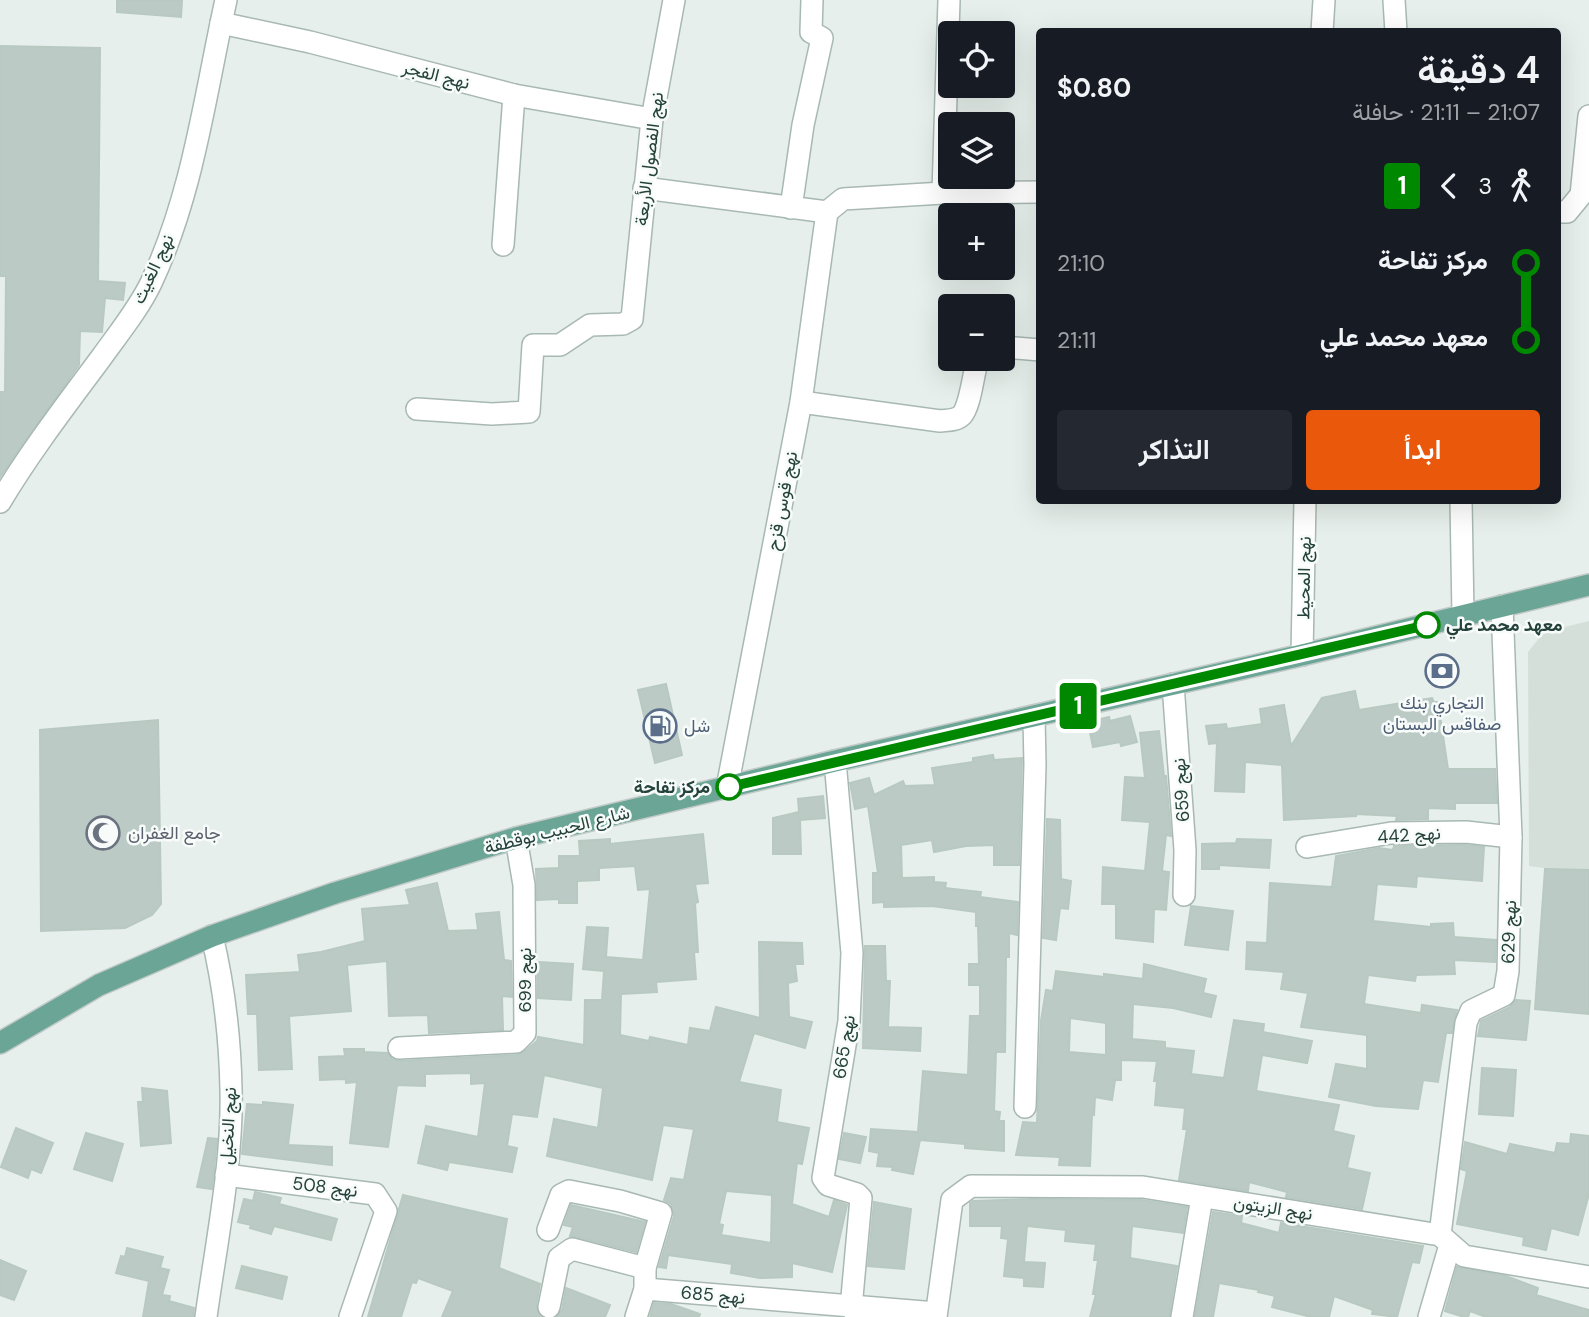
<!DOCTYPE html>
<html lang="ar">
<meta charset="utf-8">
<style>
:root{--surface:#171b24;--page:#242831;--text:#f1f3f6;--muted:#9ea1a6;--accent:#ea580c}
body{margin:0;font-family:"DM Sans",Vazirmatn,sans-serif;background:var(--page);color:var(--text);direction:rtl;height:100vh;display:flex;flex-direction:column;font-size:26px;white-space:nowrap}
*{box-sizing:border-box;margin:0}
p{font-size:23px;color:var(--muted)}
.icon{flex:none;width:38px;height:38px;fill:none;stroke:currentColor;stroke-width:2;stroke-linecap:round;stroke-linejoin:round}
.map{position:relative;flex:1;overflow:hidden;direction:ltr}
.panel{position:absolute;left:1036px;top:28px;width:525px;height:476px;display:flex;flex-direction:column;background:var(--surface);border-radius:7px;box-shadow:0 7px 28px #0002;direction:rtl}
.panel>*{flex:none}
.badge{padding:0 14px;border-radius:5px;font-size:24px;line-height:46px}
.controls{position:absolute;left:938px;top:21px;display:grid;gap:14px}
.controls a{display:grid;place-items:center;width:77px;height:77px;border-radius:7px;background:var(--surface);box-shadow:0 7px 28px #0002;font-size:35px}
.map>.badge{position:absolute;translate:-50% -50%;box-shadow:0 0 0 4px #fff}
.legs{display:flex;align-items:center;gap:10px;height:77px;padding:0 21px;font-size:23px}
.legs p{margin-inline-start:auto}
.overview{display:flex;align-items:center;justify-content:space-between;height:119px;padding:0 21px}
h1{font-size:38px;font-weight:600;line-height:52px}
.primary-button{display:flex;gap:14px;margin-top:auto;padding:14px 21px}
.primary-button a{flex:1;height:80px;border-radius:7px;background:var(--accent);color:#fff;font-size:28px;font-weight:600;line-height:80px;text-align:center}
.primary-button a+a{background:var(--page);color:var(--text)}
ul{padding:0 21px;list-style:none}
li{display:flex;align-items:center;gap:24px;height:77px;font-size:26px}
li i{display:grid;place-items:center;width:10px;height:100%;margin:0 9px;background:currentColor}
li i::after{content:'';width:18px;height:18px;margin:-9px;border:5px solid;border-radius:50%;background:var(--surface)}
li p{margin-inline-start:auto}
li:first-child i{background:linear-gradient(#0000 50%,currentColor 0)}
li:last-child i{background:linear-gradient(currentColor 50%,#0000 0)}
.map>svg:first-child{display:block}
.built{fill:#d4dfda}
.building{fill:#bbcac4;stroke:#b8c9c2;stroke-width:2;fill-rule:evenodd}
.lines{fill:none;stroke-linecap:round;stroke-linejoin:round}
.minor-casing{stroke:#a8b8b2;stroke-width:24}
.major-casing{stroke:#c2cac8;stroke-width:24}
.minor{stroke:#fff;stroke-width:21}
.major{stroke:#6aa596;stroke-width:21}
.line-1-casing{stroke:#fff;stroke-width:16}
.line-1{stroke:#080;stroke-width:10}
.stop-1-dot{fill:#fff;stroke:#080;stroke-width:3.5}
.labels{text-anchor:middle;stroke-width:5;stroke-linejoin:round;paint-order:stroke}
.street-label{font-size:18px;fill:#24423a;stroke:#f7fbf9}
.stop-label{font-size:18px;font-weight:bold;fill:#24423a;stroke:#f7fbf9;text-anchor:start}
.service-label{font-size:18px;fill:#4e5e75;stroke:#f7fbf9}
.worship-label{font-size:18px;fill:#5b616d;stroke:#f7fbf9;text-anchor:start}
</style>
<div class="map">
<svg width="1589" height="1317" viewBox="0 0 1589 1317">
<rect width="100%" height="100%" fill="#e6efeb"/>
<path class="built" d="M1589,621V870L1551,869L1529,866L1528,652L1544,632Z"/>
<g class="building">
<path d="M117,0H182L181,17L117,12Z"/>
<path d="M0,46L100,48L98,281L125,283L123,300L105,298L102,332L80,331L79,365L0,477V392H5L6,276H0Z"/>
<path d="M666,684L682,755L655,763L638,690Z"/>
<path d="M1355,691L1359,710L1432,698L1434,702H1438L1448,769H1495L1497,803H1455V809L1428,808V819L1396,820L1397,816L1356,814V816L1284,820L1282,765L1245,762L1244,792L1215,791L1217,743L1209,744L1206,726L1226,724L1227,729L1262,724L1260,709L1284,705L1291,746L1322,698Z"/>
<path d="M1130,716L1137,742L1121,746L1120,742L1093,747L1088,722L1109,717L1110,721Z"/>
<path d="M158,720L161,904L152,915L125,928L41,931L40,730Z"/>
<path d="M1159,731L1164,776H1166L1171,836L1166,835L1162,871L1169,872L1166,910L1154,909L1153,942L1116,938V904H1102L1103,867L1145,871L1150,822L1122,820L1125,777L1145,778L1140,733Z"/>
<path d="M993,755L994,760L1022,758L1019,865H994V845L966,846L934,852L932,840L901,845L902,878L934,877V882L946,883L945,888L981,892L980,897L1018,902L1017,935L1009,933V957H1006L1005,1052H996L994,1111L1000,1112L999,1121H1004V1151L965,1148V1144L920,1140L913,1174L892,1170L893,1167L877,1166L879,1153L869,1151L871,1129L918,1132L923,1071L968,1075L970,1016H980V985H969V964H979L978,926H976V912L932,906L884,907V902L873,903V873H878L868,806L855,809L850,783L869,778L874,795L903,781L905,786L935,785L932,768L973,762V758Z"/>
<path d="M823,796L825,818L800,820L801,854H773V818L799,812L798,799Z"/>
<path d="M1047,819L1060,820L1061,879L1071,881L1068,909L1060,908L1056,940L1043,938Z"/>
<path d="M703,834L708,883L695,884L698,902L695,903L698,952H694L696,979L656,982L657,992L621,994L620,1035L649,1041L650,1037L688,1045L690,1028L710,1031L716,1007L760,1018L759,942L802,943L803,964H795L797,981L788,983L789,1017L812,1022L805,1048L754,1033L739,1082L781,1090L777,1122L809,1128L802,1164L797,1163L792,1204L829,1217L834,1200L847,1205L832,1272L792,1263V1277L760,1278L731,1273L732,1264L668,1255L666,1268L659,1267L674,1216L671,1204L664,1200L671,1178L684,1180L694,1129L663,1125L652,1180L547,1156L554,1119L598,1128L603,1088L544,1075L537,1117L512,1114L507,1146L517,1148L512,1172L449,1162L447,1170L418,1163L426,1126L478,1137L485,1083L471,1084V1073L425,1074V1086L397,1085L388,1147L350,1143L357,1082L346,1083V1079L320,1080L319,1057L345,1056L344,1049H364V1052L387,1053L392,1059L400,1061L517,1055L525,1051L537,1041L538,1037L584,1045L585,1000H602L604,971L583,969L587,927L608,928L606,957L643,960L650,889L638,890L635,866L599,868V880L577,881V903H559V899L537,900L536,869L559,868V856H580L579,841L610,839V844ZM726,1191L772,1195L771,1243L721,1235L723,1225L719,1224Z"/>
<path d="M1237,839L1271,840L1269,868L1219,865V869H1202V844L1236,843Z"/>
<path d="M1465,845L1484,847L1482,881L1417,876L1416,887L1377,884L1373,921L1431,927V924L1453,923L1454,937L1496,940L1495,962L1454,960L1455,974L1416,975L1415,981L1368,975L1364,1004L1421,1013L1422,1005L1457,1010L1452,1033H1446L1438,1082L1423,1080L1418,1109L1376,1106L1329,1097L1336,1064L1367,1069V1035L1301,1027L1308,993L1281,989L1284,972L1246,969L1247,942L1267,943L1270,883L1332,887L1336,856L1379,848L1393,850L1394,846Z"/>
<path d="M1545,869L1589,870V1014L1535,1009Z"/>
<path d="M437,883L448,931L478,930L476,914L499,912L504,960L511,961L512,997L502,996L503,1030L429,1033L428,1015L389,1016L387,961L347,965L351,1011L289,1016L292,1069L259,1070L257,1014H248L246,975L300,972L298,955L321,952L365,941L362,909L410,905L406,890Z"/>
<path d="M1191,906L1233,911L1228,950L1185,945Z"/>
<path d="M865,946H885L886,981H890L888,1027L921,1028L920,1051L863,1048Z"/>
<path d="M538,962L573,964L571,1000L538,998Z"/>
<path d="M1144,964L1206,979L1203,993L1216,996L1211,1017L1173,1008L1133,1004L1132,1039L1165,1042V1048L1194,1051L1191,1074L1224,1078L1234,1020L1264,1024L1263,1032L1312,1041L1307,1063L1262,1055L1256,1091L1339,1105L1333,1131L1354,1136L1347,1168L1370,1173L1362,1209L1286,1197L1287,1192L1249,1182L1248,1191L1179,1180L1187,1129H1183L1185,1108L1155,1105L1157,1081H1154L1157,1061L1121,1060V1080H1115L1112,1100L1095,1097L1094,1115L1092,1114L1090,1166L1059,1165L1060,1157L1016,1155L1023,1122L1037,1123L1041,1021L1046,990L1053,991L1056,971L1104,977V974L1143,979ZM1070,1018L1106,1023V1055L1069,1052Z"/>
<path d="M1516,1000L1530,1001L1526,1040L1478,1036L1481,1021L1510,1007Z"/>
<path d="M1482,1068L1516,1070L1513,1116L1479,1114Z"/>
<path d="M142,1088L167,1091L171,1143L141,1146L138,1102H143Z"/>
<path d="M263,1102L293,1105L288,1145L332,1147V1165L242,1154L247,1104L263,1105Z"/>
<path d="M16,1128L53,1143L41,1173L31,1169L28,1178L1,1167Z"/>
<path d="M86,1133L123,1144L112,1181L74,1169Z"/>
<path d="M844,1133L866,1137L860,1163L839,1159Z"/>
<path d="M1571,1134L1589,1136V1194L1578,1235L1551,1228L1546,1250L1523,1245L1524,1237L1457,1224L1467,1171L1461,1169L1465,1142L1507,1154L1510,1144L1555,1153L1557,1143L1570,1144Z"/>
<path d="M208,1138L217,1139L212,1189L197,1187Z"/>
<path d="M255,1192L281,1198L279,1204L337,1219L331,1240L274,1226L271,1234L250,1228L251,1225L238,1222L244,1199L253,1201Z"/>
<path d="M403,1195L507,1219L499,1268L540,1284L536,1305L541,1317H442L453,1291L418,1278L416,1283L412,1282L401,1317H368Z"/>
<path d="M1032,1199L1142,1200L1187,1207L1183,1233L1132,1226L1130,1258L1177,1266L1169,1317H1090L1096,1294H1093L1098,1260H1094L1096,1244L1065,1241L1066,1230L1027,1226L1024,1262L1045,1263L1043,1287L1024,1286V1278L1004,1276L1008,1239L1001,1238L1002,1226H970V1203L973,1201Z"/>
<path d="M874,1202L911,1209L904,1269L868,1266Z"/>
<path d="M571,1205L645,1222L636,1252L570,1236L573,1227L564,1225Z"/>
<path d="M1213,1212L1242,1216L1241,1223L1279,1233L1281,1223L1423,1246L1419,1263L1412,1262L1397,1317L1372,1314L1373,1310L1334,1296L1329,1317H1311L1272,1307L1275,1296L1258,1292L1259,1290L1219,1283L1213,1317H1195Z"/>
<path d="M127,1248L163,1257L160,1268L169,1270L162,1295L170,1296L169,1301L194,1308L193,1317H143L149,1281L116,1273L121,1256L125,1257Z"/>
<path d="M0,1260L26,1271L14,1300L0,1295Z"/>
<path d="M242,1266L287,1277L282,1299L236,1288Z"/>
<path d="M1457,1267L1506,1276L1538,1288L1536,1295L1589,1310V1317H1486L1470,1311L1468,1317H1464L1445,1311Z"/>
<path d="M566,1288L610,1305L605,1317H557L562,1310Z"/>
<path d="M654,1303L671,1304L700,1314L699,1317H650Z"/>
</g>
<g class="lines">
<defs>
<g id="minor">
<path d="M1394,0L1396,32"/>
<path d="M221,23L310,42L514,95L652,119"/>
<path d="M1322,32L1324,0"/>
<path d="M644,188L827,212L843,199L943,193L1040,192"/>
<path d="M943,193L949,0"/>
<path d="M791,208L803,125L822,38L811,32L812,0"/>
<path d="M1558,212H1567L1581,195L1589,116"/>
<path d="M503,245L514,95"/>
<path d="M1003,347L1040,350"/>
<path d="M801,402L940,421C948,420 956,421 962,415C971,404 973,373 978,359"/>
<path d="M417,409L492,414L529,412L533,345H560L590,325L623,324L632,319L652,119L674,0"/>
<path d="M1461,500L1463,616"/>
<path d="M0,502C30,452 66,405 101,358C118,334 138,310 151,283C193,194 205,95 226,0"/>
<path d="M1302,655L1305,500"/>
<path d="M1173,684L1185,850L1184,895"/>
<path d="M835,761L852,953L849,1021L823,1178L828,1185L857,1194L861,1198L851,1308"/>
<path d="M727,788L801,402L827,212"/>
<path d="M1307,847L1391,833L1466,832L1511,837"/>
<path d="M399,1048L516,1042L525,1033L524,885L516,838"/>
<path d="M1025,1107L1035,765L1034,717"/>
<path d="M226,1175L375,1194L386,1211L350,1317"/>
<path d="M548,1230L561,1195L569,1191L620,1201L661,1213L645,1268V1289"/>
<path d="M1440,1235L1466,1023L1471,1011L1504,995L1508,971L1511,837L1502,606"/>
<path d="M549,1307L559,1258L572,1249L645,1268"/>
<path d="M206,1317C216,1244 233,1163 231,1089C230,1038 224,986 212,936"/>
<path d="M636,1317L645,1289L936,1313"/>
<path d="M936,1317L952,1200L971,1186L1143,1187L1440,1235L1464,1256L1589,1277"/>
<path d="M1182,1317L1202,1197"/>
<path d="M1429,1317L1450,1245"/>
</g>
<path id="major" d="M0,1043L99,985L212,936L335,893L516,838L835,761L1302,655L1589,585"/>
</defs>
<use href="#minor" class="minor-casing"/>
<use href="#major" class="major-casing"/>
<use href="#minor" class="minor"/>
<use href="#major" class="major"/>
</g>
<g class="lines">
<defs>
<path id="line-1" d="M729,787L1427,625"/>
</defs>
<use href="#line-1" class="line-1-casing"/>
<use href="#line-1" class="line-1"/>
</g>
<defs>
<symbol id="bank-ring" viewBox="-11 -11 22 22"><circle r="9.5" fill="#f7fbf9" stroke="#5c6f8a" stroke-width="1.5"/><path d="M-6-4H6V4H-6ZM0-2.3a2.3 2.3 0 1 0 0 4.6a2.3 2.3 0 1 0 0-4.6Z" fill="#5c6f8a"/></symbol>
<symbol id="fuel-ring" viewBox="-11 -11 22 22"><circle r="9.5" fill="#f7fbf9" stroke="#5c6f8a" stroke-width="1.5"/><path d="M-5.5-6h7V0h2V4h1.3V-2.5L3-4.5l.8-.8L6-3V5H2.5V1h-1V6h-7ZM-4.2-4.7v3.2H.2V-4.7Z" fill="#5c6f8a"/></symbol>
<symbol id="mosque-ring" viewBox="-11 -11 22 22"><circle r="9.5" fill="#f7fbf9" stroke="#6b7280" stroke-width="1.5"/><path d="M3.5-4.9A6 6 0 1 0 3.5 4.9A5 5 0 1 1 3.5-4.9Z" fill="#6b7280"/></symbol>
</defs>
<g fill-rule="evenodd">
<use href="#bank-ring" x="1423" y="652" width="38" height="38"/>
<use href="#fuel-ring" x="641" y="707" width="38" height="38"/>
<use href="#mosque-ring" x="84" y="814" width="38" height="38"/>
</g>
<g class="stop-1-dot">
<circle cx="1427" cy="625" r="12"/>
<circle cx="729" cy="787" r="12"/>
</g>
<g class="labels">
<g class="street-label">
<text transform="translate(436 75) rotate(14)" y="6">نهج الفجر</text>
<text transform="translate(649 159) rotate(-83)" y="6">نهج الفصول الأربعة</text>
<text transform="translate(153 269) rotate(-65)" y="6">نهج الغيث</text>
<text transform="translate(782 501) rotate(-79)" y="6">نهج قوس قزح</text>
<text transform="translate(1304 578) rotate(-89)" y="6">نهج المحيط</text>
<text transform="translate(1181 790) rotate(-94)" y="6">نهج 659</text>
<text transform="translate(557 830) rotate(-14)" y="6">شارع الحبيب بوقطفة</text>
<text transform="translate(1409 835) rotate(-4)" y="6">نهج 442</text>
<text transform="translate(1509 932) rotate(-88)" y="6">نهج 629</text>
<text transform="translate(525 980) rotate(-90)" y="6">نهج 699</text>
<text transform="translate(844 1047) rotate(-81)" y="6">نهج 665</text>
<text transform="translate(228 1126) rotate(-87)" y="6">نهج النخيل</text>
<text transform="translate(325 1187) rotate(7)" y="6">نهج 508</text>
<text transform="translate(1273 1208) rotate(9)" y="6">نهج الزيتون</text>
<text transform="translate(713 1295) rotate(5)" y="6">نهج 685</text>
</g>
<g class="stop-label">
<text x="1446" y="631">معهد محمد علي</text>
<text x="710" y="793" text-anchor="end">مركز تفاحة</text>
</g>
<g class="service-label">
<text x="1442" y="709">التجاري بنك<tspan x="1442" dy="21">صفاقس البستان</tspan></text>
<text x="684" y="732" text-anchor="start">شل</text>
</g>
<g class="worship-label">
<text x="128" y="839">جامع الغفران</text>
</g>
</g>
</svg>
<div class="controls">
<a><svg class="icon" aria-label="locate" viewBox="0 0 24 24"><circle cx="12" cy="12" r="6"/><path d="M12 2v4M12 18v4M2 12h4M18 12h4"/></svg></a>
<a><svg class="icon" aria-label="layers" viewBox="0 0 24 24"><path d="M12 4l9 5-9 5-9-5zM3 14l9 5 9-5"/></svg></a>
<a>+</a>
<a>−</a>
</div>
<b class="badge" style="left:1078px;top:706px;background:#080;color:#fff">1</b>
<section class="panel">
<div class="overview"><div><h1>4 دقيقة</h1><p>21:07 – 21:11 · حافلة</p></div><b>$0.80</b></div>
<div class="legs"><svg class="icon" aria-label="walk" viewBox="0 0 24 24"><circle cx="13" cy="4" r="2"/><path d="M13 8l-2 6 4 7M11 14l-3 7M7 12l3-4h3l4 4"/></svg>3<svg class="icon" aria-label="back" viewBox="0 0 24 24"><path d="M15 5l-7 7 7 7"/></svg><b class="badge" style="background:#080;color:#fff">1</b></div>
<ul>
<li><i style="color:#080"></i><b>مركز تفاحة</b><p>21:10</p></li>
<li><i style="color:#080"></i><b>معهد محمد علي</b><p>21:11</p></li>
</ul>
<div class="primary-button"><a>ابدأ</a><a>التذاكر</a></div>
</section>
</div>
